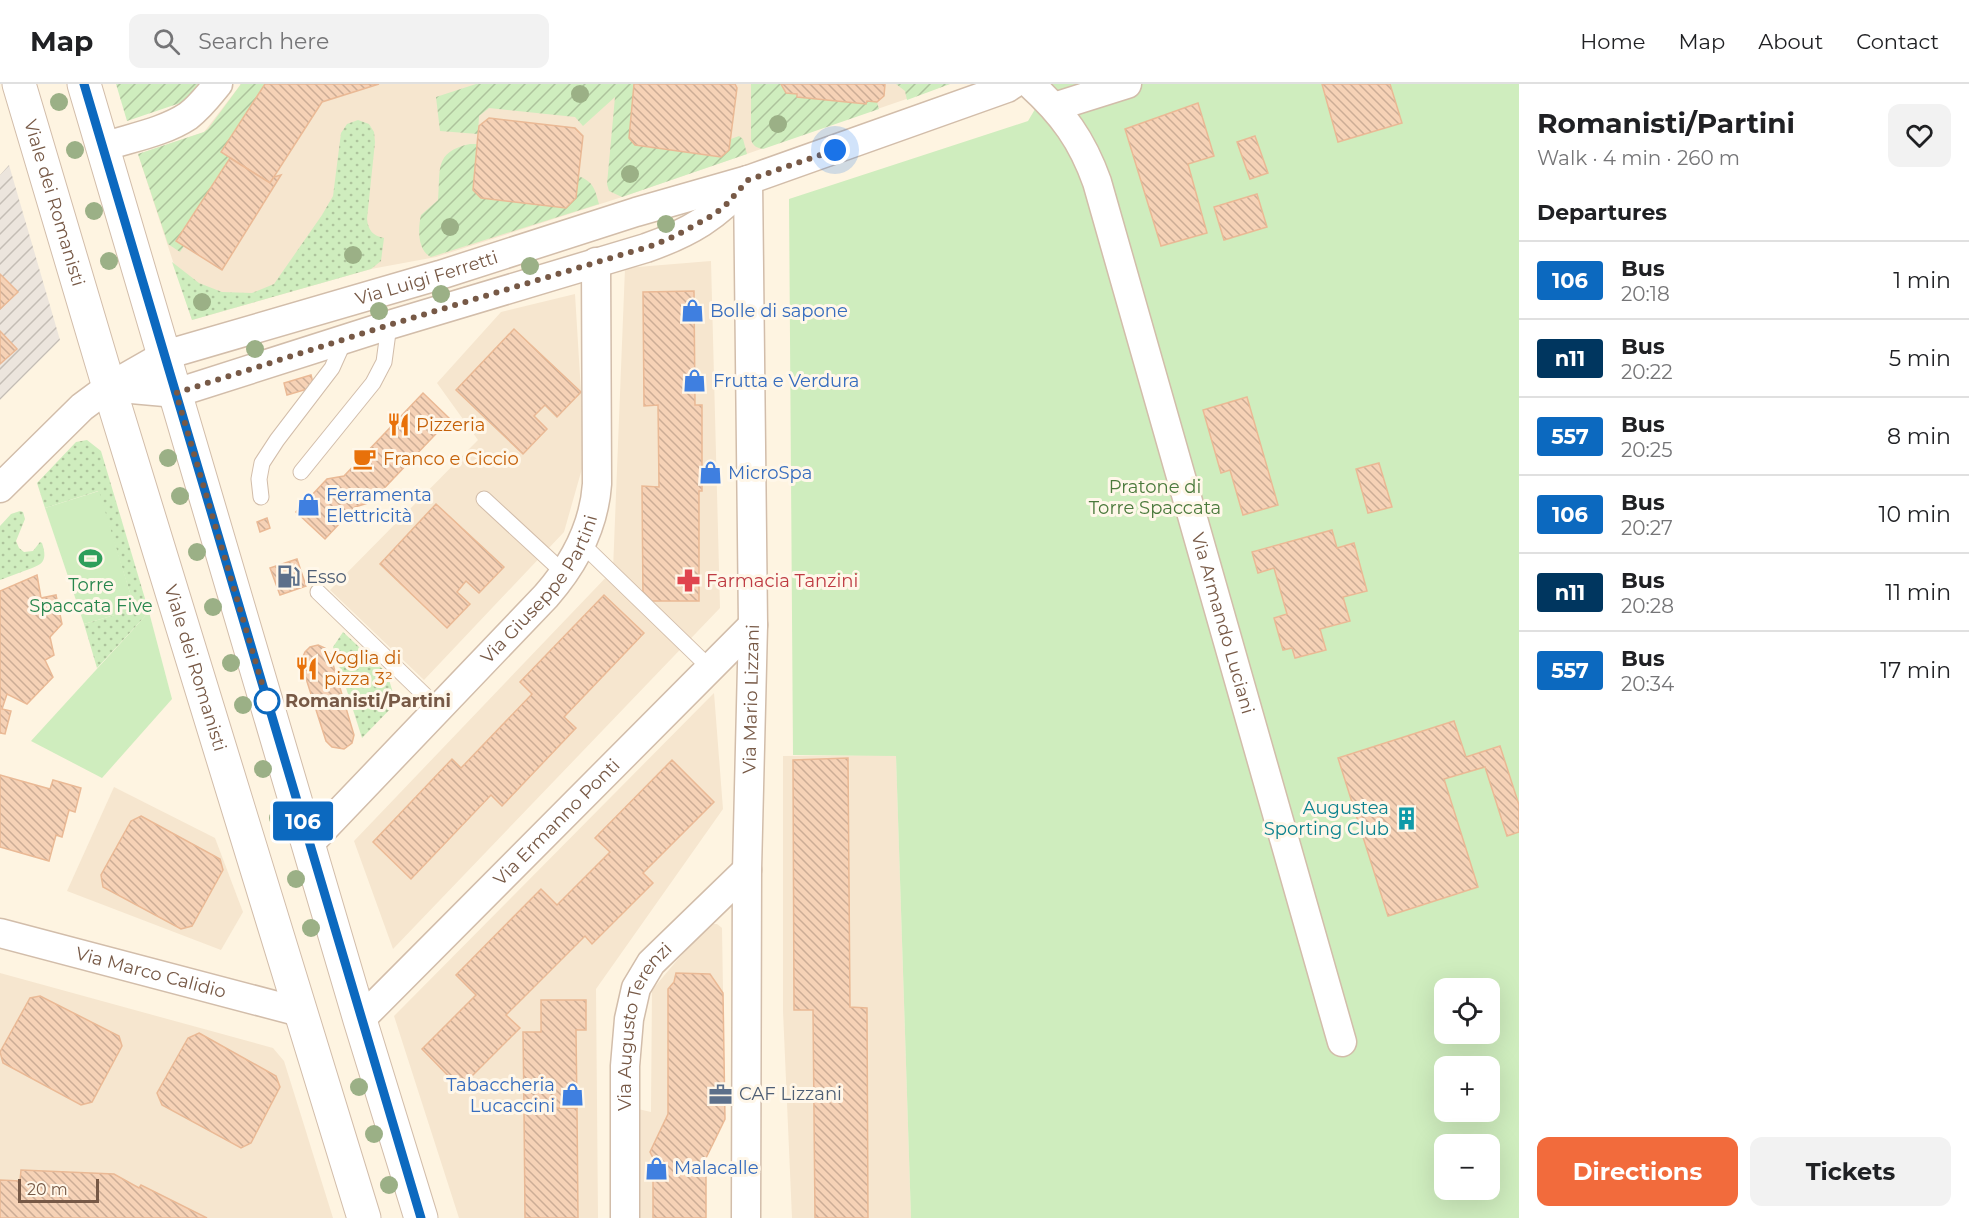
<!DOCTYPE html>
<meta charset="utf-8">
<style>
:root{--surface:#fff;--page:#f2f2f2;--text:#202124;--muted:#757577;--line:#e0e0e0;--accent:#f26b3c}
body{margin:0;font-family:Montserrat,sans-serif;background:var(--page);color:var(--text);height:100vh;display:flex;flex-direction:column;font-size:22px;white-space:nowrap}
*{box-sizing:border-box;margin:0}
p{font-size:20px;color:var(--muted)}
.icon{flex:none;width:33px;height:33px;fill:none;stroke:currentColor;stroke-width:2;stroke-linecap:round;stroke-linejoin:round}
.map{position:relative;flex:1;overflow:hidden}
.drawer{display:flex;flex-direction:column;background:var(--surface);width:450px}
.drawer>*{flex:none}
.badge{padding:0 12px;border-radius:4px;font-size:21px;line-height:39px}
.controls{position:absolute;left:1434px;top:894px;display:grid;gap:12px}
.controls a{display:grid;place-items:center;width:66px;height:66px;border-radius:12px;background:var(--surface);box-shadow:0 6px 24px #0002;font-size:30px}
.scale{position:absolute;left:18px;bottom:15px;width:81px;box-sizing:border-box;padding-left:6px;border:3px solid #775946;border-top:0;font-size:16px;line-height:21px;white-space:nowrap;color:#775946;-webkit-text-stroke:4px #fff7e9;paint-order:stroke}
.you{position:absolute;width:30px;height:30px;margin:-15px;border:4px solid #fff;border-radius:50%;background:#1a73e8;box-shadow:0 0 0 9px #1a73e833}
.map>.badge{position:absolute;translate:-50% -50%;box-shadow:0 0 0 3px #fff}
h2{padding:0 18px;font-size:22px;line-height:54px}
.round{display:grid;place-items:center;flex:none;width:63px;height:63px;border-radius:12px;background:var(--page)}
.overview{display:flex;align-items:center;justify-content:space-between;height:102px;padding:0 18px}
h1{font-size:28px;font-weight:700;line-height:45px}
.cta{display:flex;gap:12px;margin-top:auto;padding:12px 18px}
.cta a{flex:1;height:69px;border-radius:12px;background:var(--accent);color:#fff;font-size:24px;font-weight:700;line-height:69px;text-align:center}
.cta a+a{background:var(--page);color:var(--text)}
ul{padding:0;list-style:none}
li{display:flex;align-items:center;gap:18px;height:78px;padding:0 18px;border-top:2px solid var(--line)}
li div{flex:1}
li b{display:block;font-size:22px}
li em{font-style:normal}
li .badge{min-width:66px;font-weight:700;text-align:center}
header{display:flex;align-items:center;gap:36px;box-sizing:border-box;height:84px;padding:0 30px;background:var(--surface);border-bottom:2px solid var(--line)}
header strong{font-size:28px}
nav{display:flex;gap:33px;margin-inline-start:auto;font-size:21px}
.search{width:420px;height:54px;background:var(--page);display:flex;align-items:center;gap:15px;box-sizing:border-box;padding:0 21px;border-radius:12px;color:var(--muted);font-size:22px}
main{display:flex;flex:1;min-height:0}
.map>svg:first-child{display:block}
.residential{fill:#f6e6cf}
.industrial{fill:url(#industrial-furrows)}
.grass{fill:url(#grass-dots)}
.park{fill:#cfedbe;fill-rule:evenodd}
.garden{fill:url(#garden-furrows)}
.building{fill:url(#building-back-hatch);stroke:#eab995;stroke-width:1.5}
.lines{fill:none;stroke-linecap:round;stroke-linejoin:round}
.service-casing{stroke:#d2bdaa;stroke-width:17}
.minor-casing{stroke:#d2bdaa;stroke-width:31}
.tertiary-casing{stroke:#d2bdaa;stroke-width:35}
.service{stroke:#fff;stroke-width:15}
.minor{stroke:#fff;stroke-width:28}
.tertiary{stroke:#fff;stroke-width:33}
.tree{fill:#9bb086}
.line-casing{stroke:#fff;stroke-width:14}
.line{stroke:#0c69bf;stroke-width:9}
.walk{stroke:#775946;stroke-width:6;stroke-dasharray:0 10.8}
.stop-dot{fill:#fff;stroke:#0c69bf;stroke-width:3}
.labels{text-anchor:middle;stroke-width:6;stroke-linejoin:round;paint-order:stroke}
.street-label{font-size:18px;fill:#775946;stroke:#fff7e9}
.shop-label{font-size:18px;fill:#366cbe;stroke:#fff7e9;text-anchor:start}
.food-label{font-size:18px;fill:#c56008;stroke:#fff7e9;text-anchor:start}
.park-label{font-size:18px;fill:#4a793b;stroke:#fff7e9}
.service-label{font-size:18px;fill:#4e5e75;stroke:#fff7e9;text-anchor:start}
.health-label{font-size:18px;fill:#be3a42;stroke:#fff7e9;text-anchor:start}
.leisure-label{font-size:18px;fill:#27864d;stroke:#fff7e9}
.stop-label{font-size:18px;font-weight:bold;fill:#775946;stroke:#fff7e9;text-anchor:start}
.culture-label{font-size:18px;fill:#0d838f;stroke:#fff7e9;text-anchor:end}
</style>
<header>
<strong>Map</strong>
<div class="search"><svg class="icon" aria-label="search" viewBox="0 0 24 24"><circle cx="10" cy="10" r="6"/><path d="M15 15l6 6"/></svg>Search here</div>
<nav><a>Home</a><a>Map</a><a>About</a><a>Contact</a></nav>
</header>
<main>
<div class="map">
<svg width="1519" height="1134" viewBox="0 0 1519 1134">
<defs>
<pattern id="industrial-furrows" width="10" height="10" patternUnits="userSpaceOnUse" patternTransform="scale(1.5)"><rect width="10" height="10" fill="#ece5dd"/><path d="M-1 1l2-2M0 10L10 0M9 11l2-2" fill="none" stroke="#c4bdb5"/></pattern>
<pattern id="grass-dots" width="8" height="8" patternUnits="userSpaceOnUse" patternTransform="scale(1.5)"><rect width="8" height="8" fill="#cfedbe"/><path d="M2 2h.1M6 6h.1" fill="none" stroke="#adc39c" stroke-width="1.8" stroke-linecap="round"/></pattern>
<pattern id="garden-furrows" width="10" height="10" patternUnits="userSpaceOnUse" patternTransform="scale(1.5)"><rect width="10" height="10" fill="#cfedbe"/><path d="M-1 1l2-2M0 10L10 0M9 11l2-2" fill="none" stroke="#adc39c"/></pattern>
<pattern id="building-back-hatch" width="6" height="6" patternUnits="userSpaceOnUse" patternTransform="scale(1.5)"><rect width="6" height="6" fill="#f6d2b6"/><path d="M-1 5l2 2M0 0l6 6M5-1l2 2" fill="none" stroke="#ccad96"/></pattern>
</defs>
<rect width="100%" height="100%" fill="#fef4e1"/>
<g class="residential">
<path d="M241,0H950L622,113L436,173L371,185L192,236L138,70L204,48Z"/>
<path d="M711,177L720,524L393,865L354,757L613,486L625,184Z"/>
<path d="M575,210L585,374L564,448L424,596L330,506L478,356L437,299L501,228Z"/>
<path d="M714,609L723,725L596,905L598,1134H459L394,932Z"/>
<path d="M896,671L911,1134H792L783,927V672Z"/>
<path d="M114,703L215,754L243,828L221,866L67,807Z"/>
<path d="M711,840H717L722,844L725,1035L706,1074V1134H638V1025L651,1028L652,906L679,874Z"/>
<path d="M0,889L273,964L284,977L333,1134H0Z"/>
</g>
<path class="industrial" d="M9,81L60,256L0,316V91Z"/>
<g class="grass">
<path d="M358,36L369,40L374,48L375,58L367,135C368,146 373,152 384,154L381,177L371,185L192,236L172,178L199,199L222,208L252,209L274,200L322,131L333,112L341,49L347,40Z"/>
<path d="M87,356L101,367L149,528L97,584L84,540L135,525L98,407L45,424L37,399L76,358Z"/>
<path d="M20,427L23,428L25,435L16,457L19,464L24,468L33,467L40,458L42,459C49,480 40,481 24,487C16,490 8,493 0,496V442L11,430Z"/>
<path d="M343,548L387,589L396,619L362,654L333,563Z"/>
</g>
<g class="park">
<path d="M1050,0H1519V1134H911L896,672L793,671L789,115L1028,37ZM1444,904H1490V950H1444ZM1444,982H1490V1028H1444ZM1444,1060H1490V1106H1444Z"/>
<path d="M99,407L135,525L84,540L45,424Z"/>
<path d="M149,528L172,615L102,694L31,657Z"/>
</g>
<g class="garden">
<path d="M116,0H198L186,17L127,37Z"/>
<path d="M241,0H265L222,68L230,74L176,157L184,162L180,168L168,160L138,70L204,48L208,45Z"/>
<path d="M476,0H634L629,53L635,61L721,73L729,66L731,55L739,52L743,55L747,70L622,113L609,107L607,100L615,13L583,42L575,33L489,24L479,32L478,50L440,47L436,13Z"/>
<path d="M751,0H781L786,9L797,10V13L866,20L867,17L877,18L879,25L763,65C757,64 753,62 751,56Z"/>
<path d="M896,0H950L907,16L905,7Z"/>
<path d="M470,60H477L474,95L482,103L578,92C593,97 595,105 599,120L431,173C417,166 418,144 421,131L438,116C441,86 433,68 470,60Z"/>
</g>
<g class="building">
<path d="M265,0H379L322,18L270,99L221,68Z"/>
<path d="M634,0H735L737,4L729,66L721,73L635,61L629,54Z"/>
<path d="M781,0H885L884,12L877,18L867,17L866,20L797,13V10L786,9Z"/>
<path d="M1322,0H1390L1402,39L1338,58Z"/>
<path d="M1198,19L1214,72L1188,80L1207,149L1161,162L1125,45Z"/>
<path d="M489,34L575,44L583,52L576,114L566,124L481,114L473,106L478,50L479,42Z"/>
<path d="M1255,52L1268,89L1250,95L1237,58Z"/>
<path d="M230,74L270,99L274,93L281,91L222,186L176,157Z"/>
<path d="M1257,110L1267,143L1224,156L1214,123Z"/>
<path d="M0,190L18,208L0,225Z"/>
<path d="M694,207L695,321H702V407H699V517H643L642,402L659,403L658,321L644,322L643,208Z"/>
<path d="M514,245L581,308L557,333L545,321L534,332L547,345L523,370L456,306Z"/>
<path d="M0,247L17,265L0,280Z"/>
<path d="M311,291L314,303L287,311L284,299Z"/>
<path d="M423,309L450,335L371,418L355,423L325,455L296,428L327,395L344,392Z"/>
<path d="M1247,313L1278,421L1243,431L1230,386L1221,389L1203,326Z"/>
<path d="M1379,379L1392,423L1368,429L1356,385Z"/>
<path d="M436,420L504,483L479,509L466,497L457,508L470,520L447,544L380,480Z"/>
<path d="M267,434L270,444L260,448L257,438Z"/>
<path d="M1332,446L1337,464L1354,459L1367,507L1343,513L1350,537L1320,545L1326,566L1295,574L1292,564L1283,566L1274,534L1287,530L1274,484L1258,489L1252,468Z"/>
<path d="M297,475L306,502L280,511L270,484Z"/>
<path d="M37,491L41,514L56,511L62,540L50,553L54,571L45,576L53,593L27,620L7,610L2,625L11,627L5,650L0,649V507Z"/>
<path d="M604,511L644,549L564,633L576,644L502,722L491,711L411,795L373,758L452,675L461,684L532,610L520,598Z"/>
<path d="M318,561L325,564L330,570L354,651L352,659L344,665L332,663L326,657L302,582V575L305,568L310,563Z"/>
<path d="M1454,637L1466,673L1500,662L1519,721V748L1507,752L1485,683L1444,695L1478,803L1388,832L1338,674Z"/>
<path d="M848,674L850,923L867,924L868,1134H815L813,926H794L793,676Z"/>
<path d="M672,676L714,718L643,789L653,799L592,860L585,852L506,931L520,944L460,1004L422,965L476,911L456,891L541,805L557,821L610,768L595,754Z"/>
<path d="M0,691L50,705L53,696L81,704L75,728L69,726L62,753L56,751L49,777L0,763Z"/>
<path d="M141,732L220,775L223,786L192,842L181,845L103,803L101,791L131,737Z"/>
<path d="M676,889L710,890L723,909L725,1035L706,1074V1134H653V1074L650,1068L668,1030V905L674,898Z"/>
<path d="M40,912L119,952L122,962L92,1018L81,1021L3,979L0,968L30,914Z"/>
<path d="M541,916H586V946H576L577,1024L524,1025L523,948H541Z"/>
<path d="M199,949L276,992L280,1003L251,1059L241,1064L162,1021L157,1009L188,954Z"/>
<path d="M577,1024L578,1134H525L524,1025Z"/>
<path d="M21,1086L114,1090L139,1104L141,1101L207,1134H0V1096L20,1097Z"/>
</g>
<g class="lines">
<defs>
<g id="service">
<path d="M301,388L373,299L384,278L389,241"/>
<path d="M261,413L259,395L262,379L277,356L332,284L345,255"/>
<path d="M484,415L564,489"/>
<path d="M582,460L710,584"/>
<path d="M318,508L439,625"/>
</g>
<g id="minor">
<path id="s1" d="M1030,0C1063,30 1082,56 1097,98L1342,958"/>
<path d="M1054,23L1127,0"/>
<path d="M103,63C130,54 164,48 188,32C200,23 209,11 218,0"/>
<path d="M109,303L176,309L389,241L646,164C689,149 718,132 747,98"/>
<path id="s2" d="M0,404L82,323L109,303L165,271L440,191L636,128L748,96L1007,4L1013,0"/>
<path id="s3" d="M309,760L546,512C574,480 594,443 597,400L596,178"/>
<path id="s4" d="M0,849L300,928"/>
<path id="s5" d="M360,936L753,541"/>
<path id="s6" d="M625,1134V982L629,935L636,904L651,879L747,786"/>
<path id="s7" d="M746,1134L747,786L753,541L748,96"/>
</g>
<g id="tertiary">
<path id="s8" d="M19,0L109,303L364,1134"/>
<path d="M84,0L360,936L421,1134"/>
</g>
</defs>
<use href="#service" class="service-casing"/>
<use href="#minor" class="minor-casing"/>
<use href="#tertiary" class="tertiary-casing"/>
<use href="#service" class="service"/>
<use href="#minor" class="minor"/>
<use href="#tertiary" class="tertiary"/>
</g>
<g class="tree">
<circle cx="580" cy="10" r="9"/>
<circle cx="59" cy="18" r="9"/>
<circle cx="778" cy="40" r="9"/>
<circle cx="75" cy="66" r="9"/>
<circle cx="630" cy="90" r="9"/>
<circle cx="94" cy="127" r="9"/>
<circle cx="666" cy="140" r="9"/>
<circle cx="450" cy="143" r="9"/>
<circle cx="353" cy="171" r="9"/>
<circle cx="109" cy="177" r="9"/>
<circle cx="530" cy="182" r="9"/>
<circle cx="441" cy="210" r="9"/>
<circle cx="202" cy="218" r="9"/>
<circle cx="379" cy="227" r="9"/>
<circle cx="255" cy="265" r="9"/>
<circle cx="168" cy="374" r="9"/>
<circle cx="180" cy="412" r="9"/>
<circle cx="197" cy="468" r="9"/>
<circle cx="213" cy="523" r="9"/>
<circle cx="231" cy="579" r="9"/>
<circle cx="243" cy="621" r="9"/>
<circle cx="263" cy="685" r="9"/>
<circle cx="278" cy="734" r="9"/>
<circle cx="296" cy="795" r="9"/>
<circle cx="311" cy="844" r="9"/>
<circle cx="359" cy="1003" r="9"/>
<circle cx="374" cy="1050" r="9"/>
<circle cx="389" cy="1101" r="9"/>
</g>
<g class="lines">
<defs>
<path id="line" d="M84,0L421,1134"/>
</defs>
<use href="#line" class="line-casing"/>
<use href="#line" class="line"/>
<path class="walk" d="M267,617L269,623L176,309L389,241L654,161L675,152L708,134L724,123L748,96L835,66"/>
</g>
<defs>
<symbol id="shop-bare" viewBox="-9 -9 18 18"><path d="M-5-2.5h2.3a2.7 3.5 0 0 1 5.4 0H5L5.5 6h-11ZM-1.5-2.5h3a1.5 2.3 0 0 0-3 0Z" fill="#3f7fe0" stroke="#fff7e9" stroke-width="2.5" paint-order="stroke"/></symbol>
<symbol id="restaurant-bare" viewBox="-9 -9 18 18"><path d="M-5-6h1v4h1v-4h1v4h1v-4h1v5L-1.5 .5V6h-2V.5L-5-1ZM5-6V6H3V1.5H1.5Q1.5-4 5-6Z" fill="#e8710a" stroke="#fff7e9" stroke-width="2.5" paint-order="stroke"/></symbol>
<symbol id="cafe-bare" viewBox="-9 -9 18 18"><path d="M-5.5-4.5H6V0H3Q3 3.5 0 3.5H-2.5Q-5.5 3.5-5.5 0ZM3-3.2v2h1.7v-2ZM-6 4.5H4V6H-6Z" fill="#e8710a" stroke="#fff7e9" stroke-width="2.5" paint-order="stroke"/></symbol>
<symbol id="stadium-bare" viewBox="-9 -9 18 18"><path d="M0-5a6.5 5 0 1 0 0 10a6.5 5 0 1 0 0-10ZM-3.5-1.8h7v3.6h-7Z" fill="#2e9e5b" stroke="#fff7e9" stroke-width="2.5" paint-order="stroke"/></symbol>
<symbol id="fuel-bare" viewBox="-9 -9 18 18"><path d="M-5.5-6h7V0h2V4h1.3V-2.5L3-4.5l.8-.8L6-3V5H2.5V1h-1V6h-7ZM-4.2-4.7v3.2H.2V-4.7Z" fill="#5c6f8a" stroke="#fff7e9" stroke-width="2.5" paint-order="stroke"/></symbol>
<symbol id="pharmacy-bare" viewBox="-9 -9 18 18"><path d="M-2-6h4v4h4v4h-4v4h-4v-4h-4v-4h4Z" fill="#e0444e" stroke="#fff7e9" stroke-width="2.5" paint-order="stroke"/></symbol>
<symbol id="building-bare" viewBox="-9 -9 18 18"><path d="M-4-6H4V6H1V3H-1V6H-4ZM-2.5-4.3h1.7v1.8h-1.7ZM.8-4.3h1.7v1.8H.8ZM-2.5-1h1.7V.8h-1.7ZM.8-1h1.7V.8H.8Z" fill="#0f9aa8" stroke="#fff7e9" stroke-width="2.5" paint-order="stroke"/></symbol>
<symbol id="office-bare" viewBox="-9 -9 18 18"><path d="M-6-3h4V-5.5h4V-3h4V5H-6ZM-1-4.5V-3h2v-1.5ZM-6 0V1H6V0Z" fill="#5c6f8a" stroke="#fff7e9" stroke-width="2.5" paint-order="stroke"/></symbol>
</defs>
<g fill-rule="evenodd">
<use href="#shop-bare" x="676" y="210" width="33" height="33"/>
<use href="#shop-bare" x="678" y="280" width="33" height="33"/>
<use href="#restaurant-bare" x="382" y="324" width="33" height="33"/>
<use href="#cafe-bare" x="348" y="358" width="33" height="33"/>
<use href="#shop-bare" x="694" y="372" width="33" height="33"/>
<use href="#shop-bare" x="292" y="404" width="33" height="33"/>
<use href="#stadium-bare" x="74" y="458" width="33" height="33"/>
<use href="#fuel-bare" x="272" y="476" width="33" height="33"/>
<use href="#pharmacy-bare" x="672" y="480" width="33" height="33"/>
<use href="#restaurant-bare" x="290" y="568" width="33" height="33"/>
<use href="#building-bare" x="1390" y="718" width="33" height="33"/>
<use href="#office-bare" x="704" y="994" width="33" height="33"/>
<use href="#shop-bare" x="556" y="994" width="33" height="33"/>
<use href="#shop-bare" x="640" y="1068" width="33" height="33"/>
</g>
<circle class="stop-dot" cx="267" cy="617" r="12"/>
<g class="labels">
<g class="street-label">
<text dy="6" stroke="none"><textPath href="#s8" startOffset="124">Viale dei Romanisti</textPath></text>
<text dy="6" stroke="none"><textPath href="#s2" startOffset="486">Via Luigi Ferretti</textPath></text>
<text dy="6" stroke="none"><textPath href="#s3" startOffset="345">Via Giuseppe Partini</textPath></text>
<text dy="6" stroke="none"><textPath href="#s1" startOffset="579">Via Armando Luciani</textPath></text>
<text dy="6" stroke="none"><textPath href="#s8" startOffset="610">Viale dei Romanisti</textPath></text>
<text dy="6" stroke="none"><textPath href="#s7" startOffset="519">Via Mario Lizzani</textPath></text>
<text dy="6" stroke="none"><textPath href="#s5" startOffset="279">Via Ermanno Ponti</textPath></text>
<text dy="6" stroke="none"><textPath href="#s4" startOffset="156">Via Marco Calidio</textPath></text>
<text dy="6" stroke="none"><textPath href="#s6" startOffset="196">Via Augusto Terenzi</textPath></text>
</g>
<g class="shop-label">
<text x="710" y="233">Bolle di sapone</text>
<text x="713" y="303">Frutta e Verdura</text>
<text x="728" y="395">MicroSpa</text>
<text x="326" y="417">Ferramenta<tspan x="326" dy="21">Elettricità</tspan></text>
<text x="555" y="1007" text-anchor="end">Tabaccheria<tspan x="555" dy="21">Lucaccini</tspan></text>
<text x="674" y="1090">Malacalle</text>
</g>
<g class="food-label">
<text x="416" y="347">Pizzeria</text>
<text x="383" y="381">Franco e Ciccio</text>
<text x="324" y="580">Voglia di<tspan x="324" dy="21">pizza 3²</tspan></text>
</g>
<g class="park-label">
<text x="1155" y="409">Pratone di<tspan x="1155" dy="21">Torre Spaccata</tspan></text>
</g>
<g class="service-label">
<text x="306" y="499">Esso</text>
<text x="739" y="1016">CAF Lizzani</text>
</g>
<g class="health-label">
<text x="706" y="503">Farmacia Tanzini</text>
</g>
<g class="leisure-label">
<text x="91" y="507">Torre<tspan x="91" dy="21">Spaccata Five</tspan></text>
</g>
<g class="stop-label">
<text x="285" y="623">Romanisti/Partini</text>
</g>
<g class="culture-label">
<text x="1389" y="730">Augustea<tspan x="1389" dy="21">Sporting Club</tspan></text>
</g>
</g>
</svg>
<div class="controls">
<a><svg class="icon" aria-label="locate" viewBox="0 0 24 24"><circle cx="12" cy="12" r="6"/><path d="M12 2v4M12 18v4M2 12h4M18 12h4"/></svg></a>
<a>+</a>
<a>−</a>
</div>
<div class="scale">20 m</div>
<div class="you" style="left:835px;top:66px"></div>
<b class="badge" style="left:303px;top:737px;background:#0c69bf;color:#fff">106</b>
</div>
<section class="drawer">
<div class="overview"><div><h1>Romanisti/Partini</h1><p>Walk · 4 min · 260 m</p></div><a class="round"><svg class="icon" aria-label="heart" viewBox="0 0 24 24"><path d="M12 20l-8-8c-3-5 5-10 8-4 3-6 11-1 8 4z"/></svg></a></div>
<h2>Departures</h2>
<ul>
<li><span class="badge" style="background:#0c69bf;color:#fff">106</span><div><b>Bus</b><p>20:18</p></div><em>1 min</em></li>
<li><span class="badge" style="background:#00365f;color:#fff">n11</span><div><b>Bus</b><p>20:22</p></div><em>5 min</em></li>
<li><span class="badge" style="background:#0c69bf;color:#fff">557</span><div><b>Bus</b><p>20:25</p></div><em>8 min</em></li>
<li><span class="badge" style="background:#0c69bf;color:#fff">106</span><div><b>Bus</b><p>20:27</p></div><em>10 min</em></li>
<li><span class="badge" style="background:#00365f;color:#fff">n11</span><div><b>Bus</b><p>20:28</p></div><em>11 min</em></li>
<li><span class="badge" style="background:#0c69bf;color:#fff">557</span><div><b>Bus</b><p>20:34</p></div><em>17 min</em></li>
</ul>
<div class="cta"><a>Directions</a><a>Tickets</a></div>
</section>
</main>
